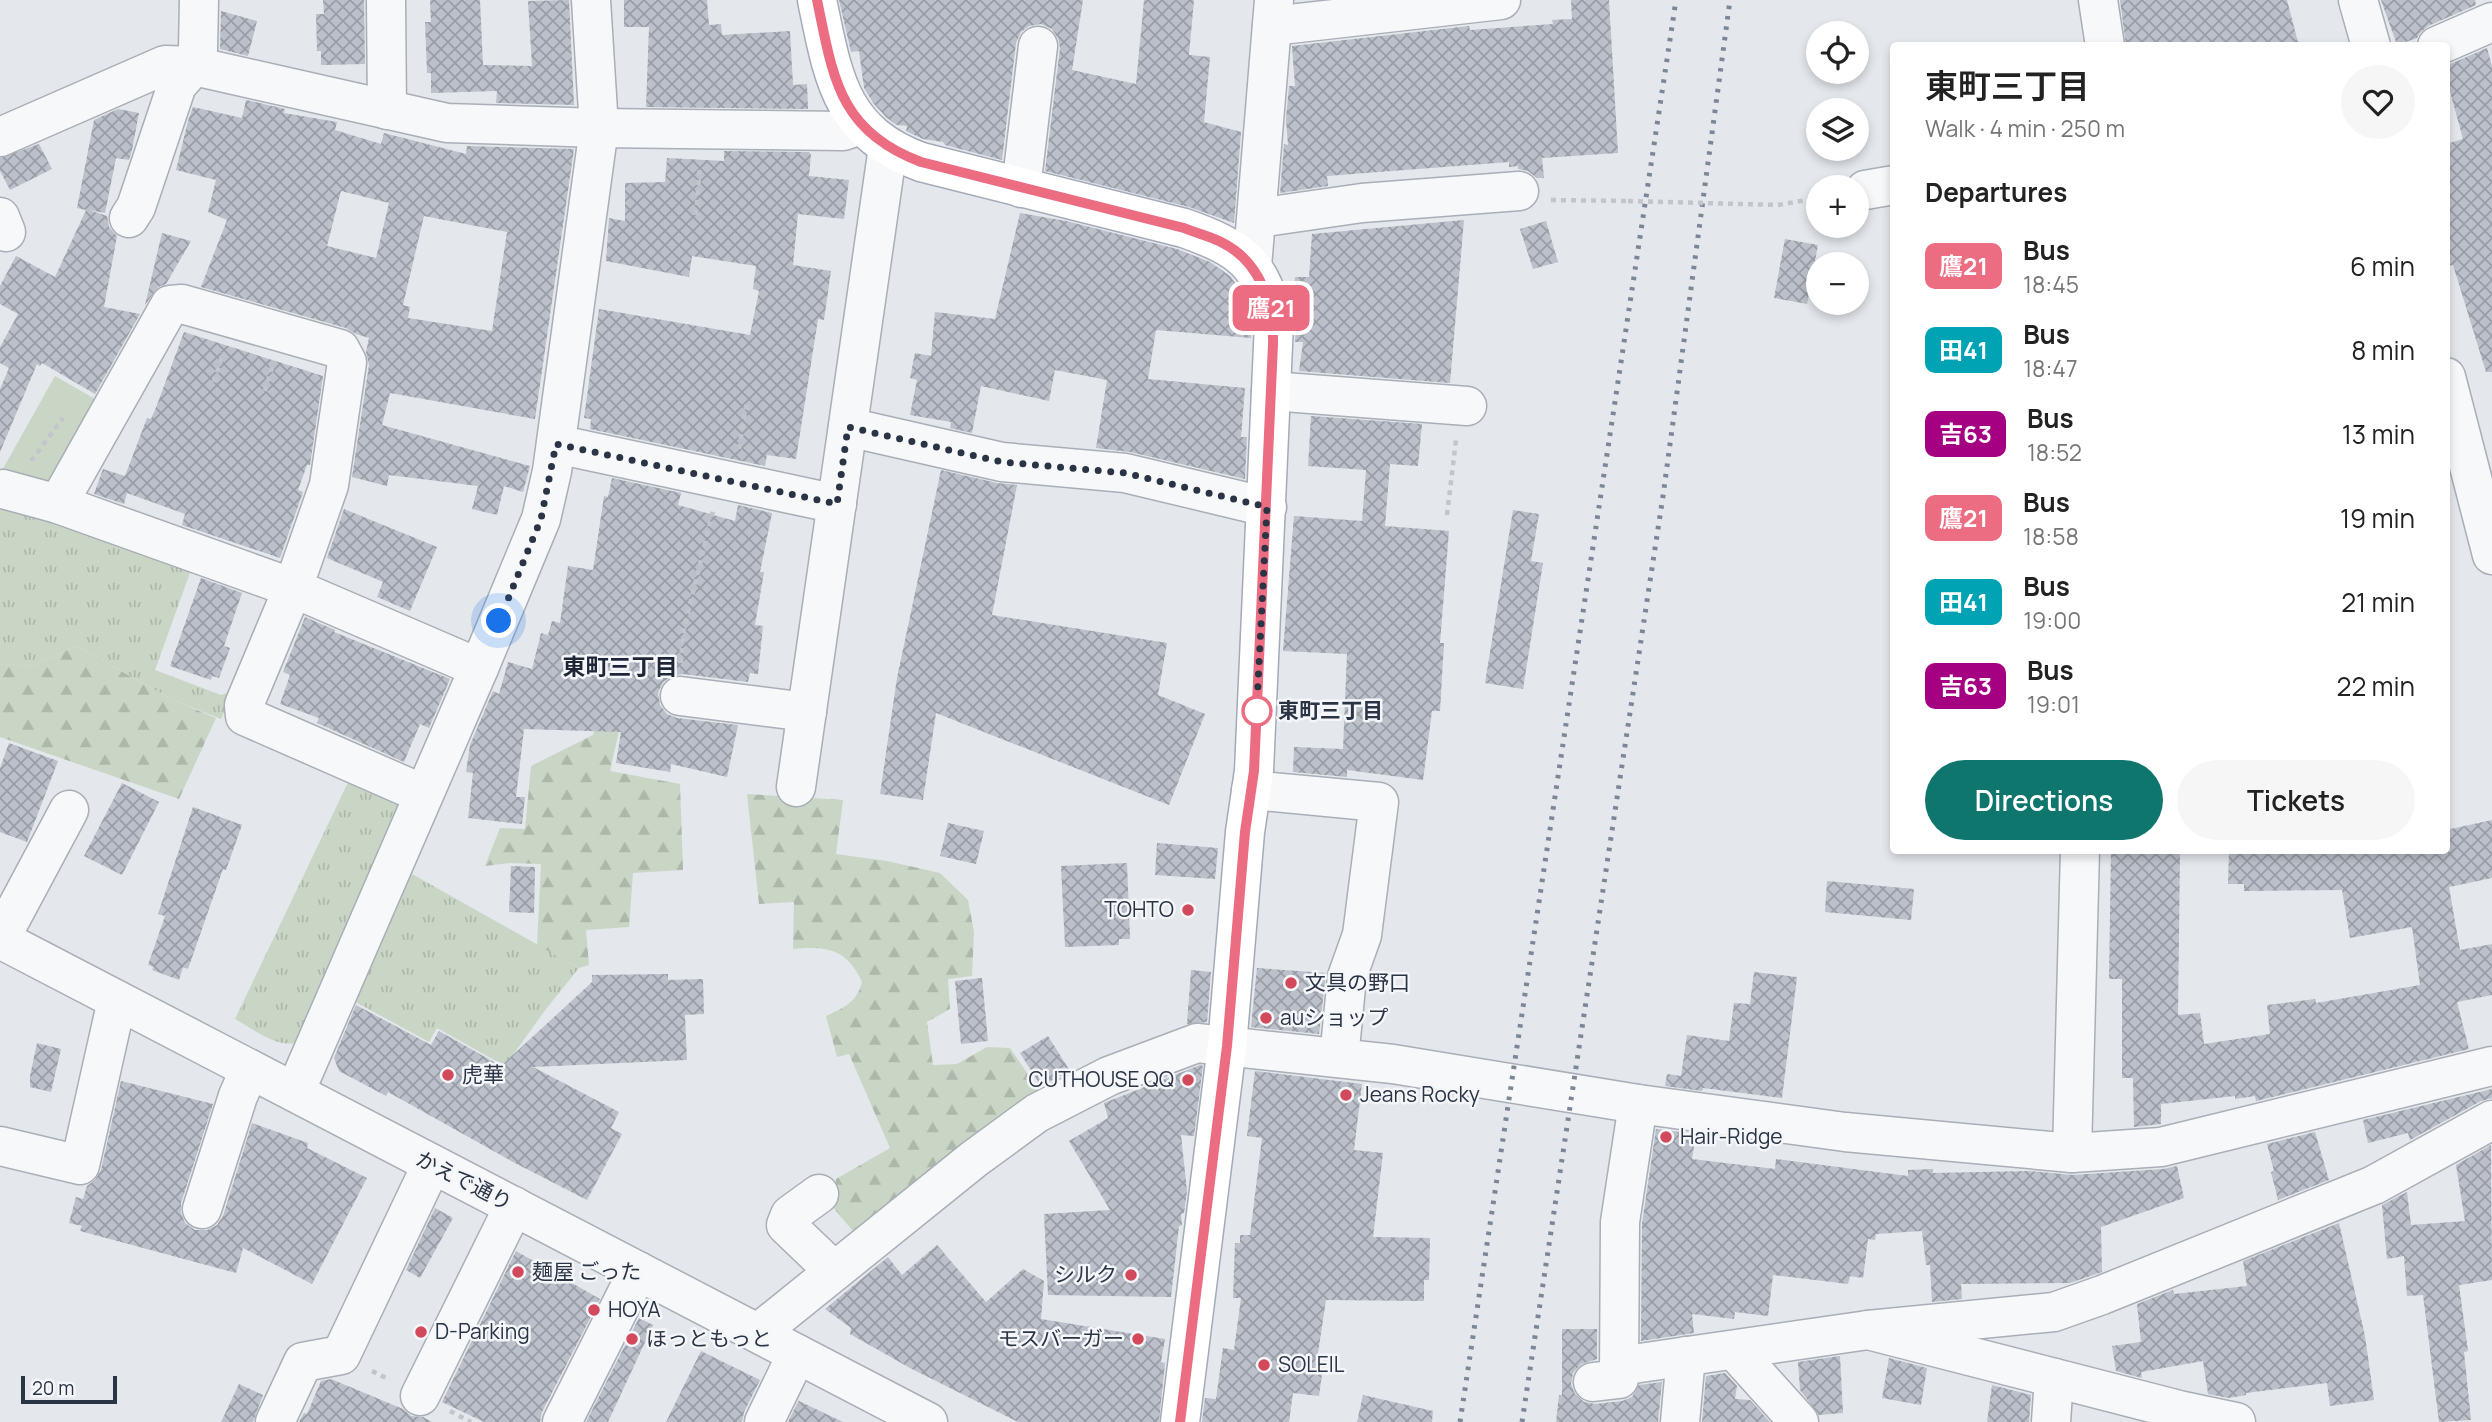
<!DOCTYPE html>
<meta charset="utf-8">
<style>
:root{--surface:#fff;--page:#f6f6f6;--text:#222;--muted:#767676;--accent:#0f766e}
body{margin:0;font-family:Manrope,"Noto Sans JP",sans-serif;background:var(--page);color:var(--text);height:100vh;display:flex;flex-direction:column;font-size:26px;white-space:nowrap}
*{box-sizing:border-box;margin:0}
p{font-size:23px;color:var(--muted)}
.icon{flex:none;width:38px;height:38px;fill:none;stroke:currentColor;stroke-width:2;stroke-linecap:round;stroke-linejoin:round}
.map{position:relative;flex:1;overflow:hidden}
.details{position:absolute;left:1890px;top:42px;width:560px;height:812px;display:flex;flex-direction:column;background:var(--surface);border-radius:7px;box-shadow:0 4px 10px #0003}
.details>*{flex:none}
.badge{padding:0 14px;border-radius:10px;font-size:24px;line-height:46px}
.buttons{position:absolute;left:1806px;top:21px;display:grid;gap:14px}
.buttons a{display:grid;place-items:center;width:63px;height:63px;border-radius:50%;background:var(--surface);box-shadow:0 4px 10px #0003;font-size:35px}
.scale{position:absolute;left:21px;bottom:18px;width:96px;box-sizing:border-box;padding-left:7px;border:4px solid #2b3445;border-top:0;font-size:19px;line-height:24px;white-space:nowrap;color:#2b3445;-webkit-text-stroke:5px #f4f6f9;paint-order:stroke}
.you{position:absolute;width:35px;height:35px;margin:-18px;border:5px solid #fff;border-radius:50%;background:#1a73e8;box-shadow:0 0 0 10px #1a73e833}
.map>.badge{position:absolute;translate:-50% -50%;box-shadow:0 0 0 4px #fff}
h2{padding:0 35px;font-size:26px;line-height:63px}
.round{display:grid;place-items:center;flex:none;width:74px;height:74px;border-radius:37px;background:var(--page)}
.headline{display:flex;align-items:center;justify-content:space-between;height:119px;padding:0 35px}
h1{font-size:33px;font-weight:600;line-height:52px}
.primary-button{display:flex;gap:14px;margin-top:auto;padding:14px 35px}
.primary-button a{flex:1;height:80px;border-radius:42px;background:var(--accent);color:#fff;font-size:28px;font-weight:600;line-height:80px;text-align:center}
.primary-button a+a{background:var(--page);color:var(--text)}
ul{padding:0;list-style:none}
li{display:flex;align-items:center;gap:21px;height:84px;padding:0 35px}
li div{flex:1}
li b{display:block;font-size:26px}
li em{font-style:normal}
li .badge{min-width:77px;font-weight:700;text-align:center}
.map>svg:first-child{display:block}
.grass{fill:url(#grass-tufts)}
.forest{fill:url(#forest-firs)}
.green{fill:#c9d6c5}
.building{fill:url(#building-cross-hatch);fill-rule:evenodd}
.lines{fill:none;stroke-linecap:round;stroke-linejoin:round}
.minor-casing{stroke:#a9aeb7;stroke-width:41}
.major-casing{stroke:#a3abb8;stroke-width:41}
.path{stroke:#c2c5cb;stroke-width:4.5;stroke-dasharray:5 5;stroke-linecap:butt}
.minor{stroke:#f7f8fa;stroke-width:38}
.major{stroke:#fff;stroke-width:38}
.rail{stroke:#7d8696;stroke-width:5;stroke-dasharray:3.5 7;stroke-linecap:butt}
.path-bridge{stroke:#c2c5cb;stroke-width:4.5;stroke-dasharray:5 5;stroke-linecap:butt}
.line-casing{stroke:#fff;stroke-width:16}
.line{stroke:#ec6d81;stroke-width:10}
.walk{stroke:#2b3445;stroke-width:7;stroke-dasharray:0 12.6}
.stop-dot{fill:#fff;stroke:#ec6d81;stroke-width:3.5}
.poi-dot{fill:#d1495b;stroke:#f4f6f9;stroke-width:2.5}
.labels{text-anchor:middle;stroke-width:5;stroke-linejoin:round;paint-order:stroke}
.stop-label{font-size:21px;font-weight:bold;fill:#2b3445;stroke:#f4f6f9;text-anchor:start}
.poi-label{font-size:21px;fill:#2b3445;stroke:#f4f6f9;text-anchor:start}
.street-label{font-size:21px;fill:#2b3445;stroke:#f4f6f9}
.neighbourhood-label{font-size:23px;font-weight:bold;fill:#1d2536;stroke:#f4f6f9}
</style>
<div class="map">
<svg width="2492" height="1422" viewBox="0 0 2492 1422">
<defs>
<pattern id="grass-tufts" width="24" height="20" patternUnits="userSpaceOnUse" patternTransform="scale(1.75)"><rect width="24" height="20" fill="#c9d6c5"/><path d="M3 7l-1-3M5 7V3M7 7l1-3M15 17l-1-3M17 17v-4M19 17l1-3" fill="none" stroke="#adb8ab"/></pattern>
<pattern id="forest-firs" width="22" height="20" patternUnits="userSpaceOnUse" patternTransform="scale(1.75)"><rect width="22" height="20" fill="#c9d6c5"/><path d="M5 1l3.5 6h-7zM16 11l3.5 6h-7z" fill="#adb8ab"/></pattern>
<pattern id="building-cross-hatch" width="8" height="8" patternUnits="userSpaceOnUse" patternTransform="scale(1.75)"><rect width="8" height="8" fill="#bbc0ca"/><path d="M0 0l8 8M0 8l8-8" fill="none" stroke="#989da6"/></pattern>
</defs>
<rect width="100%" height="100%" fill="#e4e7ec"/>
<g class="grass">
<path d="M0,503L191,570L155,670L221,695L233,691L221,719L173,700L76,646L32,666L0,664Z"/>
<path d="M351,776L394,799L399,807L300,1041C280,1051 253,1029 235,1019Z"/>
<path d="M405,870L579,968L546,1009L505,1066L437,1028L429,1042L350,999Z"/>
</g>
<g class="forest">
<path d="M76,646L173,700L216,718L179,799L0,737V664L32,666Z"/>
<path d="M602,698L625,704L610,771L680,784L683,870L633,873L629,927L586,930L589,965L579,968L537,945L541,864L510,863L485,866L500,828L525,829L531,766L593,735Z"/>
<path d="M747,794L843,800L836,854L887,861L940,873L968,900L974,932L972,976L948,979L950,1009L927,1022L933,1065L957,1064L987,1047L1010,1048L1044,1098L862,1242L827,1200L835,1191L836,1179L890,1148L849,1054L837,1057L826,1016C844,1008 857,1002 862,982C847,949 827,946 793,949L794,902L759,904Z"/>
</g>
<path class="green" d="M55,376L102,403L59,479L45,486L0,474Z"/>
<g class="building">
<path d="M323,0H364L365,64L321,65V51H317L316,14H324Z"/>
<path d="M430,0H480L483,65L532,66L528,1L569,0L574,105L496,103L497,91L431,93V73H427L425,22H431Z"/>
<path d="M624,0H707L709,25L721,24L722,35L790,31L793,85L807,84L808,109L646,107L649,27H624Z"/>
<path d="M839,0H1083L1072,70L1136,84L1144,0H1194L1189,55L1210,57L1204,122L1241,132L1234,223L1189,207L1045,171L1060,48L1058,38L1052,29L1041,24L1029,26L1021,32L1016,43L1002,160L945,145L943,142L923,139L906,131L907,126L897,125L887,118L874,104L864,88L859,51L851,52Z"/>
<path d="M1571,0H1609L1618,153L1542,158L1544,178H1537L1528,171L1518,169V166L1509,167V162L1327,176L1328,186L1280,193L1284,144L1288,145L1286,119L1289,86H1295L1292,46L1469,26L1470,30L1553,24L1552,20L1572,19Z"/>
<path d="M2120,0H2287L2299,46H2126Z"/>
<path d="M2381,0H2475L2476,5L2428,26L2420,33L2417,38L2397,45Z"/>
<path d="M221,11L257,21L248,56L220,49Z"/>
<path d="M2487,48L2492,66V372H2486L2453,265L2446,266V144L2463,139L2446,77V66Z"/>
<path d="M246,100L285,109L284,113L337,122L335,130L381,144L384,133L466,154L467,146L574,149L535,419L390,393L382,425L530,466L523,492L504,486L497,515L472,509L478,486L389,475L387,486L352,477L369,365L366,352L369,338L356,334L346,328L201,287L227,220L208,212L216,180L176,170L188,121L193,107L242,118ZM341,191L389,203L376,258L327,246ZM424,216L507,232L492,331L408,318L410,307L403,305Z"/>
<path d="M118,109L139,113L132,150L129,160L116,158L105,213L89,210L107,216L109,227L117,236L104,307L140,314L95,394L42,363L40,366L37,364L0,452V389L9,368L0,363V347L18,314L0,304V286L16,256L55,277L86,210L77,208L94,120Z"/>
<path d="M39,144L52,169L10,190L0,171V158Z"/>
<path d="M724,151L809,152L811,155L809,176L849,180L844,219L798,214L793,265L831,271L824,320L818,319L796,459L767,455L765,466L590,429L591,419L584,418L599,309L750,335L759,291L753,289L756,266L692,256L689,277L606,261L609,218L625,221V183L665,182L667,158L724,161Z"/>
<path d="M1020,213L1066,221L1177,249L1210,262L1230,276L1243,294L1248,309L1252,325L1251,338L1156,330L1148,379L1245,388L1241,437H1247L1245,479L1130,452L1096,448L1107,380L1055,370L1049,401L981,386L972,433L950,428L951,422L910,415L917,380L910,378L915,353L931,356L935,312L995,319Z"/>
<path d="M1464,220L1450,383L1299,371L1303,342H1295L1296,324L1293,308L1295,277H1309L1312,234Z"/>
<path d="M1546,221L1558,262L1533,269L1520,229Z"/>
<path d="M162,233L191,241L166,284L158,287L145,305Z"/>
<path d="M1785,239L1818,245L1807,304L1774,298Z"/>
<path d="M184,332L323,376L310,465H307L298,490L303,492L280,558L182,525L185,514L127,493L124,504L94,494L103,469L125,476L147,418L151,419L157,405Z"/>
<path d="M1311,416L1422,424L1418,466L1390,464L1385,526L1449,531L1440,643H1444L1440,711H1432L1423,780L1347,770V777L1293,772L1294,747L1343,749L1347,654L1283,651L1294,516L1362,521L1366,470L1308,466Z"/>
<path d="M941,470L997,483L1017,485L992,615L1167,643L1158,695L1205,714L1169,805L936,713L923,800L880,794L897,678Z"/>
<path d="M612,478L681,493L678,505L735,521L738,505L772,513L760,572H764L755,625L763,626L758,674L750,673L748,682L683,674L672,676L663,682L658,693L660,705L667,714L677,718L738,725L727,777L671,764L670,772L616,763L621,732L524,729L516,797H525L522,824L468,818L473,773L466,772L470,745L493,691L499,694L508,662L532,669L541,633L548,635L552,621L560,623L568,566L593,570L604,496L608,497Z"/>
<path d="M344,509L437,547L410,611L377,597L383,582L327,558Z"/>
<path d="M1513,510L1539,514L1531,561L1543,563L1523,689L1485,683Z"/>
<path d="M201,578L242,593L224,646L230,648L219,678L212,676L211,680L170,666Z"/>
<path d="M305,617L335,630L334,632L450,679L429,728L420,724L404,762L317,723L319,718L280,704L290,675L283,672Z"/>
<path d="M9,743L58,761L27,842L0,832V768Z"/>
<path d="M122,783L159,802L122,875L84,856Z"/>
<path d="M193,807L242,825L226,870L223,869L188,969L183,967L179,980L152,970L154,967L148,965L165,916L158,914Z"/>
<path d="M2492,820V878L2449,887L2460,950L2492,944V995L2457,1002L2469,1049L2256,1101L2255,1096L2235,1099V1096L2161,1104V1124L2134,1127L2133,1078H2122V979H2109L2111,850H2180L2178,1015L2200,1013L2204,1044L2270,1034L2267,1005L2315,999L2316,1003L2420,985L2412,927L2350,938L2342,890L2244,891V884H2228L2229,850H2446V830Z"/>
<path d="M948,823L984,831L976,864L940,856Z"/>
<path d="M1157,843L1218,848L1215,879L1155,875Z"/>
<path d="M1127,863L1130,939H1119V945L1065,947L1061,866Z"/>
<path d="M511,866L535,867L534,913L509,912Z"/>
<path d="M1827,881L1914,889L1911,920L1825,912Z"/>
<path d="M1257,968L1326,973L1319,1034L1251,1027Z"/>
<path d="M1191,970L1211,972L1207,1022L1187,1024Z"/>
<path d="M1754,972L1797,977L1782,1098L1703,1088L1702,1091L1665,1086L1667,1074L1681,1076L1687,1035L1729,1041L1734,1003L1750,1004Z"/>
<path d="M668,974V980L703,979L704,1014L685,1015L687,1060L533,1067L619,1112L611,1128L622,1134L587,1200L513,1162L388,1092L386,1096L339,1071L334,1058L356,1005L431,1045L439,1031L501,1066L592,982V975Z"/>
<path d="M982,978L988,1041L961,1044L955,981Z"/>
<path d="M1048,1036L1070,1071L1041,1086L1020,1053Z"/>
<path d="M37,1043L61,1049L51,1092L30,1087V1076Z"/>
<path d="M1200,1065L1203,1066L1194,1136L1181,1135L1187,1191L1184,1213L1181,1214L1182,1225L1179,1226L1171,1297L1048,1295L1044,1214L1110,1210L1069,1141L1108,1118L1104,1103Z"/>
<path d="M1255,1071L1362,1084L1354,1150L1383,1153L1373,1237L1430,1238L1429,1280H1424V1301L1326,1300L1316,1366L1323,1367L1319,1396L1293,1393L1289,1422H1202L1205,1398L1216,1399L1223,1348L1234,1350L1241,1298H1233L1235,1243H1240V1235H1250L1262,1138L1247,1136Z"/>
<path d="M121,1081L213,1104L181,1203V1213L185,1223L195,1230H207L217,1225L223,1216L252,1123L308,1143L307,1148L367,1178L312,1284L243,1248L236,1273L80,1231L82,1226L69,1223L76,1197L83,1199L87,1186L95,1180L101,1170Z"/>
<path d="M2492,1089V1098L2481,1101L2410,1140L2408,1133L2368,1143L2363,1120Z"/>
<path d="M1656,1129L1696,1134L1692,1159L1775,1169L1776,1159L1908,1176V1170L1933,1169V1173L2028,1171L2073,1175L2163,1169L2177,1166L2184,1198L2101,1227L2102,1272L2070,1283L1961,1284L1962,1299L1932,1302L1930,1265H1926L1922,1231L1876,1234L1875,1240L1868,1239L1863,1278L1850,1276L1848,1284L1773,1275L1768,1316L1735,1312L1734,1319L1692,1314L1694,1333L1641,1341L1642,1224Z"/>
<path d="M2315,1132L2329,1180L2278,1200L2271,1172L2274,1171L2267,1144Z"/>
<path d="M2491,1145L2492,1280L2459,1285L2468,1351L2464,1352L2471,1420L2439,1422L2423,1295L2407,1296L2404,1256L2387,1259L2382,1205L2407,1192L2411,1225L2465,1221L2456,1165Z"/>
<path d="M435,1208L453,1218L420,1278L406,1270Z"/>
<path d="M2339,1223L2365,1336L2374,1400L2330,1406L2327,1383L2246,1393V1395L2229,1398L2208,1394L2203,1361L2141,1372L2142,1378L2116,1371L2112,1346L2141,1342L2137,1304L2173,1290L2174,1294L2247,1286L2243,1261Z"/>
<path d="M937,1245L986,1302L1023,1269L1044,1281L1041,1319L1165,1339L1161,1362L1165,1363L1159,1422H1018L910,1368L850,1334L851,1328L825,1309L888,1257L902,1275Z"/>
<path d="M516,1251L600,1299L542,1412L540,1422H484L442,1402Z"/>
<path d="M639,1318L653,1325L608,1422H586Z"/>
<path d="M1597,1325V1359L1581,1364L1573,1373L1571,1384L1575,1394L1584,1402L1595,1404L1622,1401L1632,1397L1639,1385L1662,1382L1658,1422H1556L1559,1395H1562V1329H1597Z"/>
<path d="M701,1351L760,1380L744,1412L742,1422H666Z"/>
<path d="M1840,1356L1843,1413L1819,1415L1800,1390L1798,1362Z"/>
<path d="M1889,1358L1927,1368L1921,1405L1882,1398Z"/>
<path d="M1725,1373L1737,1386L1735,1399L1750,1400L1770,1422H1702L1706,1376Z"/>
<path d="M331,1379L403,1409L411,1416L423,1417L432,1422H299L304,1413L307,1414L321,1381Z"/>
<path d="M239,1384L263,1395L253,1422H221Z"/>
<path d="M1992,1385L2031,1395L2029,1422H1987Z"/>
<path d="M1363,1395L1433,1411L1432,1422H1357Z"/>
<path d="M799,1400V1401L843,1422H788Z"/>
</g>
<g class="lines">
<defs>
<g id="minor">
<path d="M386,0L387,110"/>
<path d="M2098,0L2105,46"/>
<path d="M2358,0L2371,46"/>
<path d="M1272,26L1501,0"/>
<path d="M2437,46L2492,22"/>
<path d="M0,137L165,65L194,66L447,123L599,128L843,131L861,125"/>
<path d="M1021,188L1038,46"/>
<path d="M1865,190L1894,185"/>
<path d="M0,217L6,232"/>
<path d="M129,218L136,207L177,85L194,66L198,49L199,0"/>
<path d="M1258,218L1362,203L1519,191"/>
<path d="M1252,267L1274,0"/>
<path d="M2446,377L2492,555"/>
<path d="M1271,391L1467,406"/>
<path d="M848,427L1002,462L1125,473L1267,507"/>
<path d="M556,444L837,504"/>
<path d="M3,489L58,504"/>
<path d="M680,696L807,712"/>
<path d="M796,787L888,147"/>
<path d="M1251,790L1379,802L1362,935L1347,977L1339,1058"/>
<path d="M423,794L245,716L244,705L293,588L329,485L347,362L340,349L182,304L170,305L58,504L293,588L479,668"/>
<path d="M0,939L928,1422"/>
<path d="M0,939L69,810"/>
<path d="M295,1092L479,668L541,519L552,471L599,128L591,0"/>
<path d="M0,1146L80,1165L117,1000"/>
<path d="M2072,1153L2080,850"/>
<path d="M819,1194L790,1215L786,1225L834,1271"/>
<path d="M202,1209L238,1096L250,1069"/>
<path d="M1868,1330L2054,1312L2102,1295L2374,1185L2492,1120"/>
<path d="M758,1333L974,1159L1037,1113L1109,1076L1197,1043L1393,1064L1638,1104L1845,1132L2072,1153L2161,1147L2492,1066"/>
<path d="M1735,1351L1799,1422"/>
<path d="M1619,1366L1868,1330L2179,1410L2236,1422"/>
<path d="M1593,1382L1619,1379L1620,1222L1638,1104"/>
<path d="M420,1396L514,1206"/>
<path d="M275,1422L303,1362L341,1355L432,1164"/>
<path d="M562,1422L638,1271"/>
<path d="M764,1422L797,1354"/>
<path d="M1680,1422L1686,1356"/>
<path d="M2051,1422L2054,1378"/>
</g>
<path id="major" d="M817,0C833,76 839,132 921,162L1184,228C1240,248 1262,262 1274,323L1254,771L1245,832L1227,1046L1180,1422"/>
</defs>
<use href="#minor" class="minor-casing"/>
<use href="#major" class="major-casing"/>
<g class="path">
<path d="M1551,200L1628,201"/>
<path d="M1778,205L1818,198"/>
<path d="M696,215L700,165"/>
<path d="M214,382L223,353"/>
<path d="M265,391L272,367"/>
<path d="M739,449L747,401"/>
<path d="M31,461L63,418"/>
<path d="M1447,515L1456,440"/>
<path d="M681,663L683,633L713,511"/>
<path d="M372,1371L390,1380"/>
<path d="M450,1411L471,1422"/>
</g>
<use href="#minor" class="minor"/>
<use href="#major" class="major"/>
<g class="rail">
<path d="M1460,1422L1676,0"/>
<path d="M1522,1422L1663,496L1730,0"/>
</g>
<path class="path-bridge" d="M1628,201L1778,205"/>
</g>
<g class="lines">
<defs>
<path id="line" d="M817,0C833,76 838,131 921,162L1184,228C1196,233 1209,236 1221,242C1260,261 1274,303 1273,344L1254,771L1245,832L1227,1046L1180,1422"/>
</defs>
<use href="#line" class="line-casing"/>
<use href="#line" class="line"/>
<path class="walk" d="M499,621L541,519L556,444L837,504L848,427L1002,462L1125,473L1267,507L1256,723L1257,711"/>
</g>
<circle class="stop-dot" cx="1257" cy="711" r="14"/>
<g class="poi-dot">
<circle cx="1188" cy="910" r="7"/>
<circle cx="1291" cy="983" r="7"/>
<circle cx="1266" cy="1018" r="7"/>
<circle cx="448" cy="1075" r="7"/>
<circle cx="1188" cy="1080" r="7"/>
<circle cx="1346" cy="1095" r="7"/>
<circle cx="1666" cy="1137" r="7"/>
<circle cx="518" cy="1272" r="7"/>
<circle cx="1131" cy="1275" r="7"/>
<circle cx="594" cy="1310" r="7"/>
<circle cx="421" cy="1332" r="7"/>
<circle cx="632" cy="1339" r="7"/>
<circle cx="1138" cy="1339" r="7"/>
<circle cx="1264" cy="1365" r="7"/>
</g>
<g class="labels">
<g class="stop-label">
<text x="1278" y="718">東町三丁目</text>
</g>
<g class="poi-label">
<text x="1174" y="917" text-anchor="end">TOHTO</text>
<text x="1305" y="990">文具の野口</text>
<text x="1280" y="1025">auショップ</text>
<text x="462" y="1082">虎華</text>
<text x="1174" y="1087" text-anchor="end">CUTHOUSE QQ</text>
<text x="1360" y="1102">Jeans Rocky</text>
<text x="1680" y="1144">Hair-Ridge</text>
<text x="532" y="1279">麺屋 ごった</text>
<text x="1117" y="1282" text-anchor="end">シルク</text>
<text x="608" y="1317">HOYA</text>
<text x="435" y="1339">D-Parking</text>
<text x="646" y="1346">ほっともっと</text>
<text x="1124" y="1346" text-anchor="end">モスバーガー</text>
<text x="1278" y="1372">SOLEIL</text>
</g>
<g class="street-label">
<text transform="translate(464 1181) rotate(27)" y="7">かえで通り</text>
</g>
<g class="neighbourhood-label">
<text x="620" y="675">東町三丁目</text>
</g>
</g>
</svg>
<div class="buttons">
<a><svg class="icon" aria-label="locate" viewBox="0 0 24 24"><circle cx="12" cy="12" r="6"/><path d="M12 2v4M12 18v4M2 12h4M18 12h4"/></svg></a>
<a><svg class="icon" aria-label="layers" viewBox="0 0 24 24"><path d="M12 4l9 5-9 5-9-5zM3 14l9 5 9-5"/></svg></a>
<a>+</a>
<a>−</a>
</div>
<div class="scale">20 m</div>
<div class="you" style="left:499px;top:621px"></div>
<b class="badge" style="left:1271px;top:308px;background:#ec6d81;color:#fff">鷹21</b>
<section class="details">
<div class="headline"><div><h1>東町三丁目</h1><p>Walk · 4 min · 250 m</p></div><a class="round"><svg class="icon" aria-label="heart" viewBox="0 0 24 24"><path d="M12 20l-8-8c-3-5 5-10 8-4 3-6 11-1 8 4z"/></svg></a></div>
<h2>Departures</h2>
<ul>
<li><span class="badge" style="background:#ec6d81;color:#fff">鷹21</span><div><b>Bus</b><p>18:45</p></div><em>6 min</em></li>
<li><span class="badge" style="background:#00a3b4;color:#fff">田41</span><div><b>Bus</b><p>18:47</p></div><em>8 min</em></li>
<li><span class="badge" style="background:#a50082;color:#fff">吉63</span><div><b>Bus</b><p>18:52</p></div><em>13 min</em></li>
<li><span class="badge" style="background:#ec6d81;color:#fff">鷹21</span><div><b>Bus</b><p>18:58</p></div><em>19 min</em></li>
<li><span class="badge" style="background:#00a3b4;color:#fff">田41</span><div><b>Bus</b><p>19:00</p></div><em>21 min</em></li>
<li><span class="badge" style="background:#a50082;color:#fff">吉63</span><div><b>Bus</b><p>19:01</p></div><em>22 min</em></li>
</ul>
<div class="primary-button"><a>Directions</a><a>Tickets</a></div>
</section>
</div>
